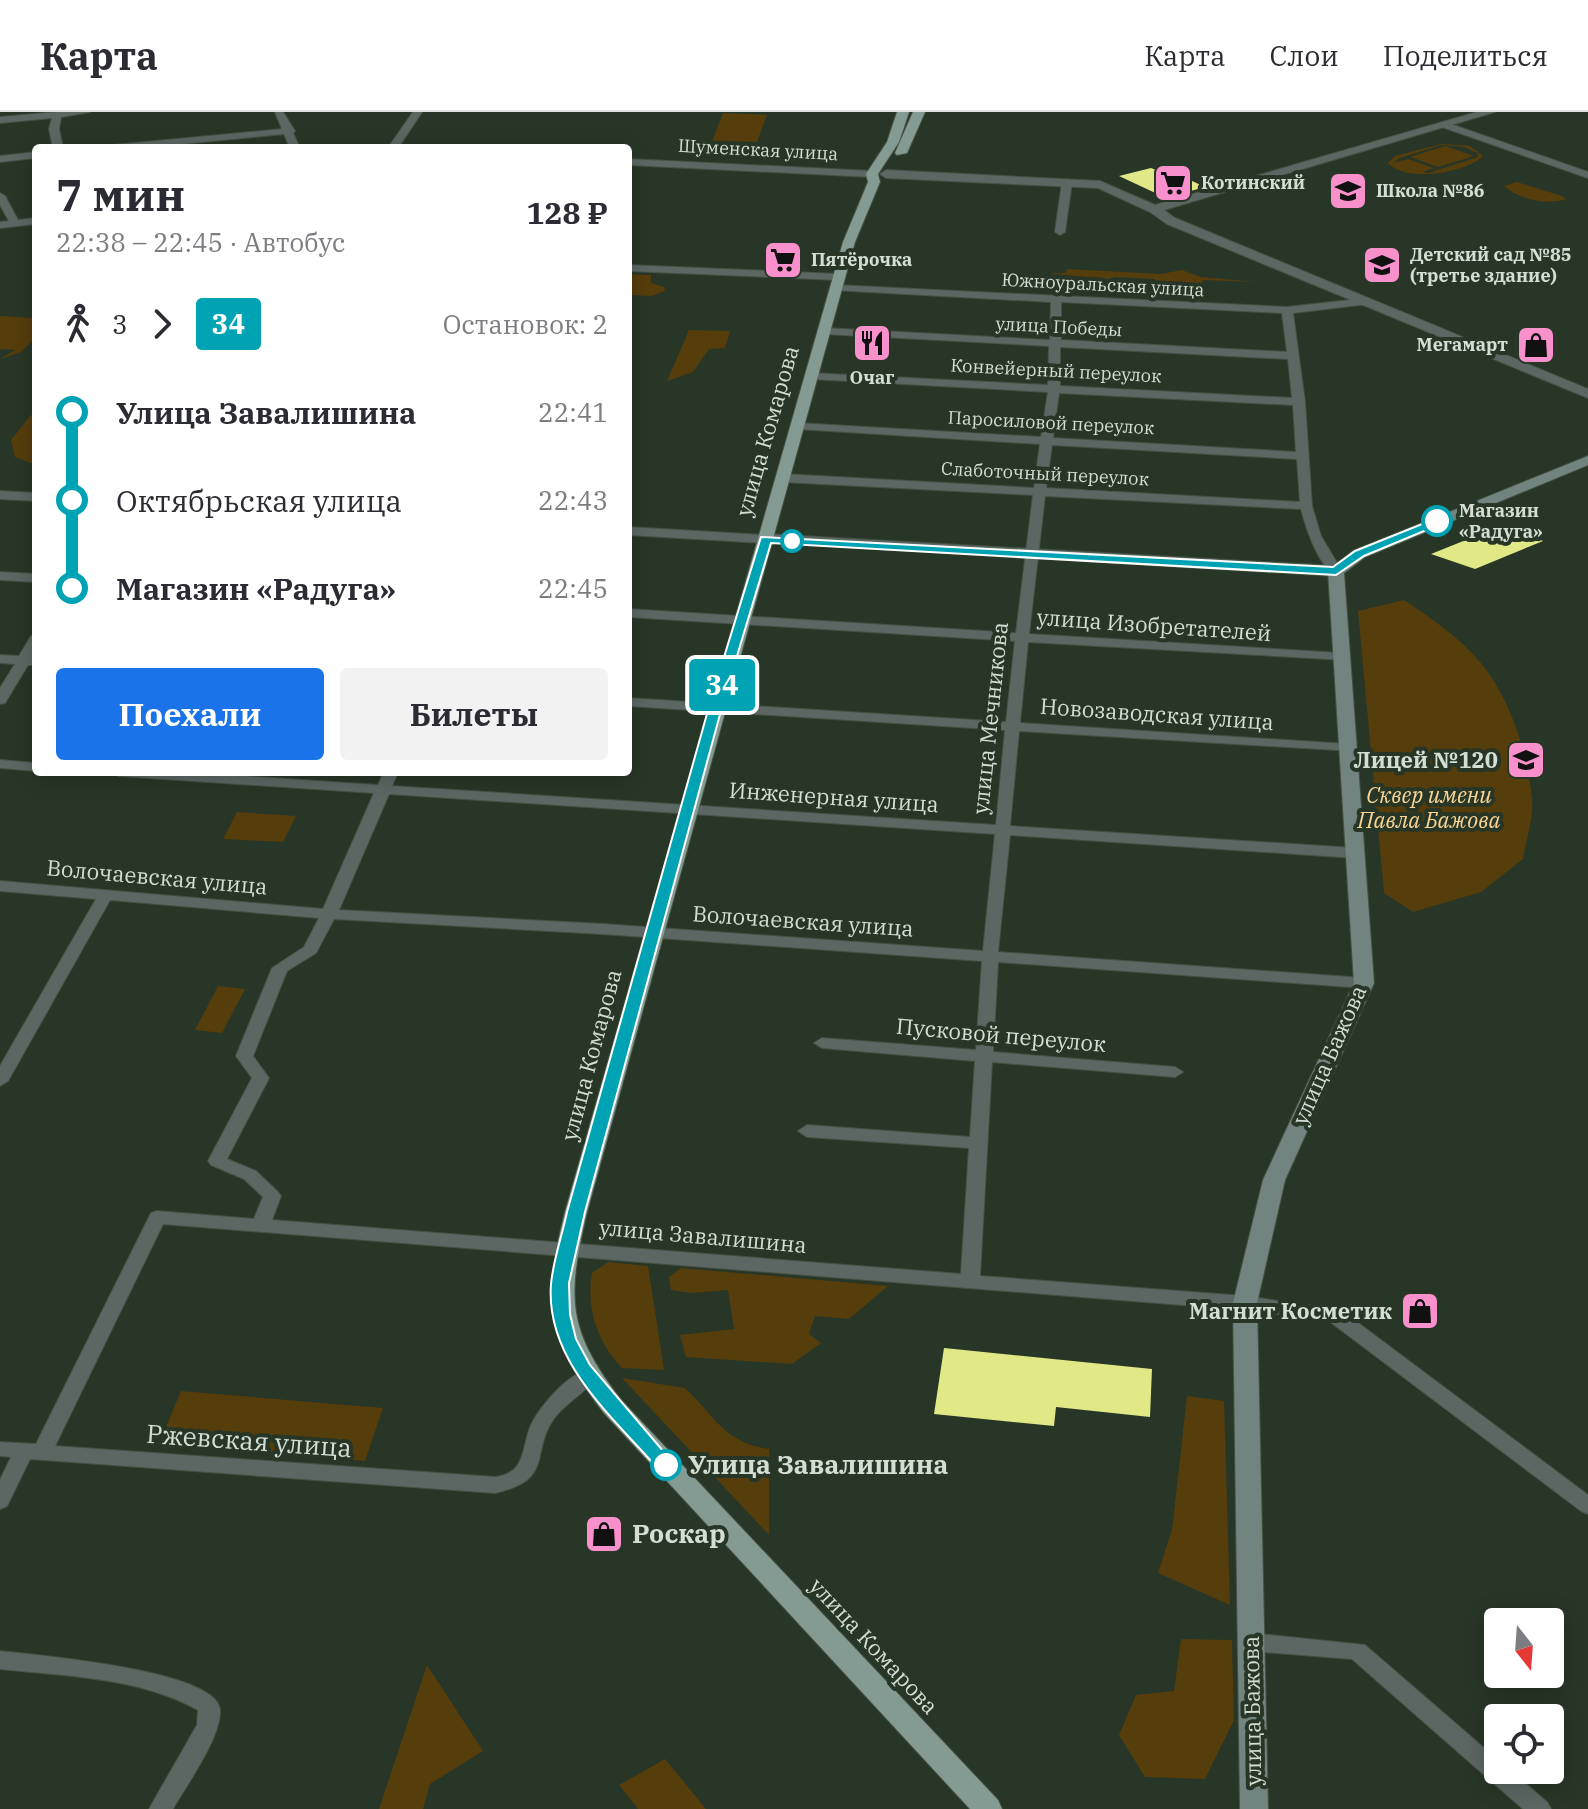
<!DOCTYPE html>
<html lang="ru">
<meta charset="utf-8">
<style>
:root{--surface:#fff;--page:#f2f2f3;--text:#2b2b33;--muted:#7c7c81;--line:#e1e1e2;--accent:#1a73e8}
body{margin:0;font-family:"IBM Plex Serif",serif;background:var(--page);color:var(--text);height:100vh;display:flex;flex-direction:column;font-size:30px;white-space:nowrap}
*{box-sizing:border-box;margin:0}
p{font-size:26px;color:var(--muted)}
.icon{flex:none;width:44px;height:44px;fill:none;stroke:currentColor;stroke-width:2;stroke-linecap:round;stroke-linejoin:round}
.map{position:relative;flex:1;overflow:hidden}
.sheet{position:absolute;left:32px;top:32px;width:600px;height:632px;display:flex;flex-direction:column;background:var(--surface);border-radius:8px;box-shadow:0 4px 20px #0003}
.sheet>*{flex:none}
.badge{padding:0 16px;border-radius:6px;font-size:28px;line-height:52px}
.needle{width:52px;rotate:163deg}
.tools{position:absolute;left:1484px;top:1496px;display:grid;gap:16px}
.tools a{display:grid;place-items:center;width:80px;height:80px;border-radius:8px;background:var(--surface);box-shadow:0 4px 20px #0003;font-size:40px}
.map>.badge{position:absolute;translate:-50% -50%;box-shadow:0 0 0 4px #fff}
.legs{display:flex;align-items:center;gap:12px;height:88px;padding:0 24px;font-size:26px}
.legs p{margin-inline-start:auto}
.summary{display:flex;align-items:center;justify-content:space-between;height:136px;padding:0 24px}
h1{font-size:44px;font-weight:700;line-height:60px}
.action{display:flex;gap:16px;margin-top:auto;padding:16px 24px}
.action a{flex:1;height:92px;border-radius:8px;background:var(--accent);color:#fff;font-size:32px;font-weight:700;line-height:92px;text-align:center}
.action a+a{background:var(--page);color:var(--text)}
ul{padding:0 24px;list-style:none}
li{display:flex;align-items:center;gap:28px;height:88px;font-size:30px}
li i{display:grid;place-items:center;width:12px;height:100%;margin:0 10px;background:currentColor}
li i::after{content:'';width:20px;height:20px;margin:-10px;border:6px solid;border-radius:50%;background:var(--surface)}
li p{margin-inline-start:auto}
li:first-child i{background:linear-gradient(#0000 50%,currentColor 0)}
li:last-child i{background:linear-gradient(currentColor 50%,#0000 0)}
header{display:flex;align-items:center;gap:48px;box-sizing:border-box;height:112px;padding:0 40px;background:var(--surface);border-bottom:2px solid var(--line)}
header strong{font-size:38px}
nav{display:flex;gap:44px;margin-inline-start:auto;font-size:28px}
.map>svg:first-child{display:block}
.green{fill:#553d0c;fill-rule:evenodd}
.building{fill:#e1e986}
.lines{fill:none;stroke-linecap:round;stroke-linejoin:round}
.minor-casing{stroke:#445143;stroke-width:2}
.tertiary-casing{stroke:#445143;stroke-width:2}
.secondary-casing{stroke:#445143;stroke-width:2}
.primary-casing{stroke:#445143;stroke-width:2}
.minor{fill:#5c6764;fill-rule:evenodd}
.tertiary{fill:#5c6764;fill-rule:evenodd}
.secondary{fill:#72847f;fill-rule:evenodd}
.primary{fill:#849b94;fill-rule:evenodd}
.line-1{fill:#00a3b4;stroke:#fff;stroke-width:2}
.stop-1-dot{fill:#fff;stroke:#00a3b4;stroke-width:4}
.labels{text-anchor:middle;stroke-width:8;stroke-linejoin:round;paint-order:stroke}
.far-street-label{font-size:18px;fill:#d5ded4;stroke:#283627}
.far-poi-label{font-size:18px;font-weight:bold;fill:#d5ded4;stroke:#283627;text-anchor:start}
.far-stop-label{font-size:18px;font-weight:bold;fill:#d5ded4;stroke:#283627;text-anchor:start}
.street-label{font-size:22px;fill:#d5ded4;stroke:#283627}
.poi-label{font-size:22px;font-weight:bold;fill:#d5ded4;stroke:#283627;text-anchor:end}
.park-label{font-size:22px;font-style:italic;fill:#fad594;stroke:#283627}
.near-street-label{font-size:26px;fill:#d5ded4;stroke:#283627}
.near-stop-label{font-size:26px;font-weight:bold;fill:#d5ded4;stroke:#283627;text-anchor:start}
.near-poi-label{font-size:26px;font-weight:bold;fill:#d5ded4;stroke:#283627;text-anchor:start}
</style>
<header>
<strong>Карта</strong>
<nav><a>Карта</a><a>Слои</a><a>Поделиться</a></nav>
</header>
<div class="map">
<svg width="1588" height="1697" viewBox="0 0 1588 1697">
<rect width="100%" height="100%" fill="#283627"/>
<g class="green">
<path d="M723,1L767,3L757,30L712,29Z"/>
<path d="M1441,32L1470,34L1483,44C1466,61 1406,71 1388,51L1395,44ZM1441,33L1464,35L1477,41L1478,45L1428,61L1423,60L1434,56L1408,47L1393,51L1400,46Z"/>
<path d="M1445,34L1474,44L1438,55L1410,45Z"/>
<path d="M1517,70L1562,84L1566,87C1546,94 1519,87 1504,74Z"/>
<path d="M1067,157L1161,162L1182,158L1201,165L1256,170L1203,168L1200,189L1189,186L1197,185L1198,174L1155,170V167L1114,165L1113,168L1056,162L1053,164L1054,161H1066Z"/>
<path d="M629,162L651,163V171L664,175L665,179L651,184L628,183Z"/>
<path d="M0,204L36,206V225L21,240L0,247L15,238L0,237Z"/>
<path d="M689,218L730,219L725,236L709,237L693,260L667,269Z"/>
<path d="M31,303L36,304V353L15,345L11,328Z"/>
<path d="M1404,488C1431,506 1459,525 1480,550C1510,585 1528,642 1532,687C1534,705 1526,728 1523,747L1481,780L1413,800L1384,781L1358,499Z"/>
<path d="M237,700L296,704L283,730L223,727Z"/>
<path d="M218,874L245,877L222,921L195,918Z"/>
<path d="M608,1150L648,1154L664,1258L622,1256C597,1230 586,1196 592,1161Z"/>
<path d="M681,1156L888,1174L849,1207L815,1204L809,1222L821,1231L792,1252L686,1245L680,1223L734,1217L728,1178L692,1181L671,1178L669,1165Z"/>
<path d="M622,1266L685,1276C716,1305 723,1330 769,1337V1423Z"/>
<path d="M181,1279L383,1296L365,1349L159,1332Z"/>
<path d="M1187,1284L1224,1289L1230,1493L1158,1461L1172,1418Z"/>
<path d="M1181,1527L1232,1528L1234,1608L1205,1667L1145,1665L1119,1623L1136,1583L1174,1579Z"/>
<path d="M427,1553L483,1639L430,1672L423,1697H379Z"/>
<path d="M665,1647L706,1697H638L619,1673Z"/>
</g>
<g class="building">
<path d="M1151,56L1169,63L1175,61L1205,75L1166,86L1119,64Z"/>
<path d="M1503,413L1543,429L1475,457L1431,442Z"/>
<path d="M944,1236L1152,1257L1150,1305L1056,1295L1054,1314L934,1302Z"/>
</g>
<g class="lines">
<defs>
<g id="minor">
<path d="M57,0H90L61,5L59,17L63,36H53L49,17L52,6L0,11V5Z"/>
<path d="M275,0H283L295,19L293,21L300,36H290L284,22L142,36H108L113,33L282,17Z"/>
<path d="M413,0H422L398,36H388Z"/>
<path d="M1445,10L1588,60V66L1442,15L1440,13Z"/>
<path d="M36,40V46L0,50V44Z"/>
<path d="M628,47L872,59L877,62L872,65L628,53Z"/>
<path d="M1067,67L1072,70L1065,120L1060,123L1055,120L1062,70Z"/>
<path d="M0,81L5,84L18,108L36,106V112L0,116V110L9,109L0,93Z"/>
<path d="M628,153L839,162L844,165L839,168L628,159Z"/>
<path d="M836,173L1287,195L1368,186L1373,189L1368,192L1293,201L1305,290L1312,394L1321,424L1342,459L1341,462L1336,463C1318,454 1306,416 1301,397L1045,384L1029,522L1341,541L1348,545L1346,548L1028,530L1020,611L1348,632L1353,633L1355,636L1353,639L1019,619L1010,714L1355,736L1363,741L1355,746L1010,723L998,840L1364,866L1372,871L1364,876L998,850L993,940L1175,955L1183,960L1175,965L992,950L980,1164L1245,1184L1341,1198L1588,1383V1402L1581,1399L1329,1209L1245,1198L163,1112L55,1334L495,1365C503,1364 511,1362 517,1354C525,1343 525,1326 531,1313C539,1295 574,1253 594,1259L597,1264C587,1280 568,1289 556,1304C528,1340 557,1367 495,1381L30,1347L7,1394L0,1397V1368L11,1345L0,1344V1330L36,1332L151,1101L157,1099L254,1107L263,1085L244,1067L211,1053L208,1049L252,966L236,944L272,856L304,835L319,806L110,788L8,969L0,974V954L96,787L0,779V769L323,797L374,681L118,664L111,660H184L378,673L384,660H398L392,674L996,713L1005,618L628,594V586L1006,610L1015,529L628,505V497L1016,521L1033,383L783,370L777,366L783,362L1034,376L1040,332L797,317L791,314L797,311L1041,325L1048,280L811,267L805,264L811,261L1048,273L1049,234L824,222L819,219L824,216L1050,228L1051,190L832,178V174ZM1061,190L1282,201L1287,240L1061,228ZM1060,235L1288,247L1292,286L1060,274ZM1059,281L1293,293L1296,340L1053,326ZM1052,333L1297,347L1300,390L1046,376ZM389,682L995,722L983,839L603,812L339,798ZM334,807L603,822L982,849L976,938L822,926L814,931L822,936L975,949L970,1025L807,1013L798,1019L807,1025L969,1036L961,1162L272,1108L281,1084L278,1080L256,1059L227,1047L269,966L253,944L287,859L316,841Z"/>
<path d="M0,379L36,381V389L0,387Z"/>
<path d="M628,415L766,423L772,427L766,431L628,423Z"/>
<path d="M0,460L36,462V470L0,468Z"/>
<path d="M36,523V538L32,545H36V553H28L5,591L0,592V576L15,552L0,551V543L19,544L31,524Z"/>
<path d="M0,648L36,651V659L0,656Z"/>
<path d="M1250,1521L1365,1533L1498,1648V1658H1510L1547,1690L1551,1697H1523L1352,1547L1250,1539L1242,1536L1239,1530L1242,1524Z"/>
<path d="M0,1539C34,1543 218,1558 220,1598C221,1626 187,1672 173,1697H149L197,1613L198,1598C139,1565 66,1564 0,1557Z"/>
</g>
<g id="tertiary">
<path d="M1477,0H1495L1164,98L1175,106L1588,277V286L1167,112L1150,100L1098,76L886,66L880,62L886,58L1100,69L1155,93Z"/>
<path d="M766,422L1336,454L1344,459L1336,464L760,430V424Z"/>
</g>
<path id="secondary" d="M1588,344V353L1365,445L1344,461L1374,871L1285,1068L1257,1191L1268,1697H1240L1233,1191L1263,1068L1354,871L1328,459L1353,439Z"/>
<g id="primary">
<path d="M897,0H909L899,30L878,62L880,70L855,130L587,1100C567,1186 566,1217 622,1289L998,1688L1002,1697H970L604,1301C545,1224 542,1193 565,1100L843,130L868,70L866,62L887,30Z"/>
<path d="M913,0H925L907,41L897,43L895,41Z"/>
</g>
</defs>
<use href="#minor" class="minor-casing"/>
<use href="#tertiary" class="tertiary-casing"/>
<use href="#secondary" class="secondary-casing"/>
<use href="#primary" class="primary-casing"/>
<use href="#minor" class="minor"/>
<use href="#tertiary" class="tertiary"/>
<use href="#secondary" class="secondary"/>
<use href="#primary" class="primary"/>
</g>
<path class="line-1" d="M1437,406L1443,409L1441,412L1364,444L1336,463L771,431L725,584L585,1100L569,1171L570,1202L576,1227L590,1253L675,1353L673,1358H659C613,1305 545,1249 551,1172C553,1149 562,1124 567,1100L712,584L761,425L1333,455L1355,439Z"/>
<defs>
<symbol id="supermarket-square" viewBox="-11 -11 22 22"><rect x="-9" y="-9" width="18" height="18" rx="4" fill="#f890cb" stroke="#283627"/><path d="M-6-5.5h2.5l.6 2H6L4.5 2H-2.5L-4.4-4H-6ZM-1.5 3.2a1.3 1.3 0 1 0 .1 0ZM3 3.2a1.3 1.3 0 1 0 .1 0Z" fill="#111"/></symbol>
<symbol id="school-square" viewBox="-11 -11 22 22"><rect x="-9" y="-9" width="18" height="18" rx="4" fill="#f890cb" stroke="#283627"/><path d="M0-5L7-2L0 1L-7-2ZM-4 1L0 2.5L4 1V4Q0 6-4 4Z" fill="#111"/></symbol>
<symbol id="restaurant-square" viewBox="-11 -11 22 22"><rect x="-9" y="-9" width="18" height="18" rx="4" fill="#f890cb" stroke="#283627"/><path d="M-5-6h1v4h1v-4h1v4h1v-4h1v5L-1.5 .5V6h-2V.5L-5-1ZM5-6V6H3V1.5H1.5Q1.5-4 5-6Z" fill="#111"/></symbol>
<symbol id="shop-square" viewBox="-11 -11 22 22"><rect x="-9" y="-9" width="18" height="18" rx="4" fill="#f890cb" stroke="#283627"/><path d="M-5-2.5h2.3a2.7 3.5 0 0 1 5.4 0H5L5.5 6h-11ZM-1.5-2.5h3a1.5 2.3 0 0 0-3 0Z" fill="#111"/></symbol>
</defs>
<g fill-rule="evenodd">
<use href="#supermarket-square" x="1151" y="49" width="44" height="44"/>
<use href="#school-square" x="1326" y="57" width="44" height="44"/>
<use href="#supermarket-square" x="761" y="126" width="44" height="44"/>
<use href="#school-square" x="1360" y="131" width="44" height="44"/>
<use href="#restaurant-square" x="850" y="209" width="44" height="44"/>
<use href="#shop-square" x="1514" y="211" width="44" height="44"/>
<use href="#school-square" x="1504" y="626" width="44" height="44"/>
<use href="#shop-square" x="1398" y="1177" width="44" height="44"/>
<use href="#shop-square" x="582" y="1400" width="44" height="44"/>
</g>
<g class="stop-1-dot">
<circle cx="1437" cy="409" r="14"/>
<circle cx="792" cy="429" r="10"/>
<circle cx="666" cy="1353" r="14"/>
</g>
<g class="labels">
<g class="far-street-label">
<text transform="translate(758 38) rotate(3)" y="6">Шуменская улица</text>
<text transform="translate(1103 173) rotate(3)" y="6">Южноуральская улица</text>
<text transform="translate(1059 215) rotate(3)" y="6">улица Победы</text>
<text transform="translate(1056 259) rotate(3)" y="6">Конвейерный переулок</text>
<text transform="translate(1051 311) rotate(3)" y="6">Паросиловой переулок</text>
<text transform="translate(1045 362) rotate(3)" y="6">Слаботочный переулок</text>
</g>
<g class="far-poi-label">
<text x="1201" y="77">Котинский</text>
<text x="1376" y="85">Школа №86</text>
<text x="1410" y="149">Детский сад №85<tspan x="1410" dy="21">(третье здание)</tspan></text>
<text x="811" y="154">Пятёрочка</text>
<text x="1508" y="239" text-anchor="end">Мегамарт</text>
<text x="872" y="272" text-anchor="middle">Очаг</text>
</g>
<g class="far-stop-label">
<text x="1459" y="405">Магазин<tspan x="1459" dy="21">«Радуга»</tspan></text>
</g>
<g class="street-label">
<text transform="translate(767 319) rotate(-74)" y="8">улица Комарова</text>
<text transform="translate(1154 513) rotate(4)" y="8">улица Изобретателей</text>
<text transform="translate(1157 602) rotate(4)" y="8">Новозаводская улица</text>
<text transform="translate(990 606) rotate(-84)" y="8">улица Мечникова</text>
<text transform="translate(834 685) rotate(4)" y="8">Инженерная улица</text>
<text transform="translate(157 765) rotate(5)" y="8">Волочаевская улица</text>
<text transform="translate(803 809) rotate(4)" y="8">Волочаевская улица</text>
<text transform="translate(1001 923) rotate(5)" y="8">Пусковой переулок</text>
<text transform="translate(591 943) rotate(-75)" y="8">улица Комарова</text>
<text transform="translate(1329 943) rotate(-66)" y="8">улица Бажова</text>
<text transform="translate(703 1124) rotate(5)" y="8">улица Завалишина</text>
<text transform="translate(874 1534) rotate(47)" y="8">улица Комарова</text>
<text transform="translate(1252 1599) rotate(-91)" y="8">улица Бажова</text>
</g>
<g class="poi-label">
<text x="1498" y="656">Лицей №120</text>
<text x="1392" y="1207">Магнит Косметик</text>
</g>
<g class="park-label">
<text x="1429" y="691">Сквер имени<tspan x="1429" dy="25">Павла Бажова</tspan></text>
</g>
<g class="near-street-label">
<text transform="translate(249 1329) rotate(4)" y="9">Ржевская улица</text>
</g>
<g class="near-stop-label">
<text x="688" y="1362">Улица Завалишина</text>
</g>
<g class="near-poi-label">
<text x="632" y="1431">Роскар</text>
</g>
</g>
</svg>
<div class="tools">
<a><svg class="needle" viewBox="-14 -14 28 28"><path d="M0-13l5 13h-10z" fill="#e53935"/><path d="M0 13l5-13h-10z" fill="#7c7c81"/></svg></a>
<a><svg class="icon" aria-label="locate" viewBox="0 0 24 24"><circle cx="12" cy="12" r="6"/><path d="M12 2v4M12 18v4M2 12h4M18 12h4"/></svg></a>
</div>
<b class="badge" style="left:722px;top:573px;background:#00a3b4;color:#fff">34</b>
<section class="sheet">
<div class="summary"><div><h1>7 мин</h1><p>22:38 – 22:45 · Автобус</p></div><b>128 ₽</b></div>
<div class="legs"><svg class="icon" aria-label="walk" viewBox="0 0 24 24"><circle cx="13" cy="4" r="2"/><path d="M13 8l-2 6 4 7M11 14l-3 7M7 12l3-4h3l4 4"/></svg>3<svg class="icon" aria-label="forward" viewBox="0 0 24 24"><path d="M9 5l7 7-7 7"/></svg><b class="badge" style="background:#00a3b4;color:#fff">34</b><p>Остановок: 2</p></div>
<ul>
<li><i style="color:#00a3b4"></i><b>Улица Завалишина</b><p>22:41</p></li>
<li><i style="color:#00a3b4"></i><span>Октябрьская улица</span><p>22:43</p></li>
<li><i style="color:#00a3b4"></i><b>Магазин «Радуга»</b><p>22:45</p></li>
</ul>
<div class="action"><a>Поехали</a><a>Билеты</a></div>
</section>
</div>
